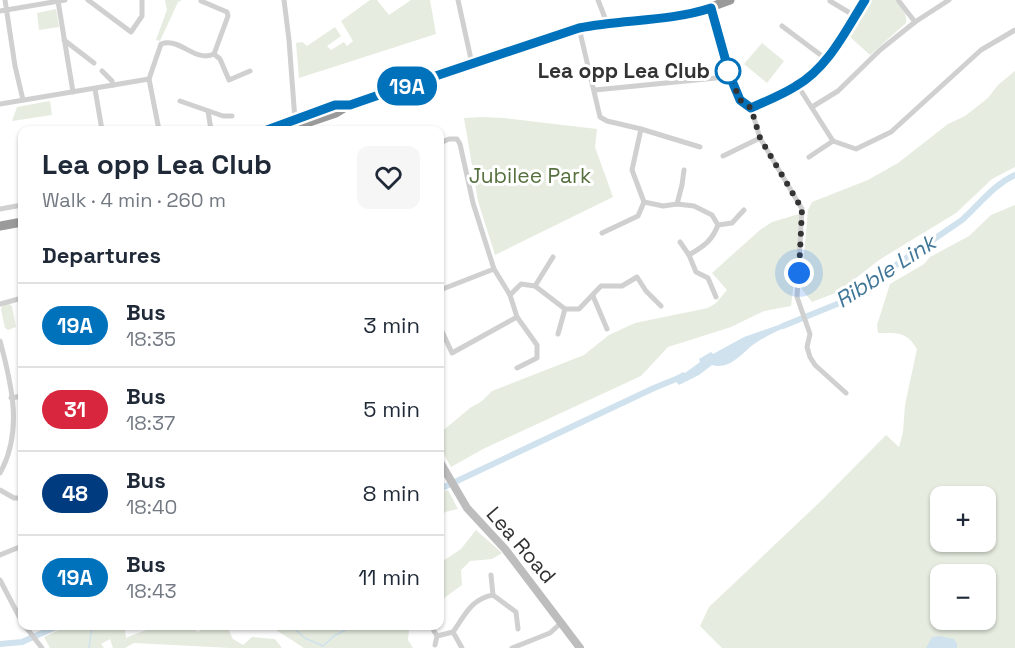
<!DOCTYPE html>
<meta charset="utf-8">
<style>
:root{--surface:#fff;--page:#f6f6f7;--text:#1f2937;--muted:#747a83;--line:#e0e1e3}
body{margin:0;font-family:"Space Grotesk",sans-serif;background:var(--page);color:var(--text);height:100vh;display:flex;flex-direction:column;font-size:22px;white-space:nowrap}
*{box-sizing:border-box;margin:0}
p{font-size:20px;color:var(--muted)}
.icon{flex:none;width:33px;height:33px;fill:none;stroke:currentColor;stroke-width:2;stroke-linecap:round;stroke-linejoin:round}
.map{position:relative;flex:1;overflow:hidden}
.sheet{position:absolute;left:18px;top:126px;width:426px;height:504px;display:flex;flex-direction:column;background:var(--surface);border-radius:12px;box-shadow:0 2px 4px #0004}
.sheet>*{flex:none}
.badge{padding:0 12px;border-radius:20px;font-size:21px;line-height:39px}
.tools{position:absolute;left:930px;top:486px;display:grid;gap:12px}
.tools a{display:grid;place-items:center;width:66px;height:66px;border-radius:12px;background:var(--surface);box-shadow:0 2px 4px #0004;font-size:30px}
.you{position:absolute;width:30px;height:30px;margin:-15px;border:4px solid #fff;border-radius:50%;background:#1a73e8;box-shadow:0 0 0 9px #1a73e833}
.map>.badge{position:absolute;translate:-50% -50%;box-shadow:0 0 0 3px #fff}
h2{padding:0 24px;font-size:22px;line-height:54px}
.round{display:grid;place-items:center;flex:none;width:63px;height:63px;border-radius:12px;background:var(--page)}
.head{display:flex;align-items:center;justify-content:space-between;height:102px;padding:0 24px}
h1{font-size:28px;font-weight:800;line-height:45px}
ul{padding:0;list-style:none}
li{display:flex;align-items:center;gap:18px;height:84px;padding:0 24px;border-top:2px solid var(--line)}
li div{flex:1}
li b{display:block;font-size:22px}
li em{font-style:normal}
li .badge{min-width:66px;font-weight:700;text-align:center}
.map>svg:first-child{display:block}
.green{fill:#e6ecdf;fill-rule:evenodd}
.water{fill:#cfe2ee}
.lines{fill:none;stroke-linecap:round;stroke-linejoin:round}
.stream{stroke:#cfe2ee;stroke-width:1.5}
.canal{stroke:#cfe2ee;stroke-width:6}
.street{stroke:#d0d0d0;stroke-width:5}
.secondary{stroke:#bdbdbd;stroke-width:8}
.highway{stroke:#9a9a9a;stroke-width:9}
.line-casing{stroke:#fff;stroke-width:14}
.line{stroke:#0072bc;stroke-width:9}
.walk{stroke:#333;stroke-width:6;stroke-dasharray:0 10.8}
.stop-dot{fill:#fff;stroke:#0072bc;stroke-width:3}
.labels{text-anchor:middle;stroke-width:6;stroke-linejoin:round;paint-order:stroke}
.stop-label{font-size:21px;font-weight:bold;fill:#333;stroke:#fff;text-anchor:end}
.park-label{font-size:21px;fill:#56703f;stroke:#fff}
.street-label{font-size:21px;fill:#333;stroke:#fff}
.water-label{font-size:22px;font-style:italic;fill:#3f7597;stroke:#fff}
</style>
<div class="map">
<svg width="1015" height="648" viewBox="0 0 1015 648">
<rect width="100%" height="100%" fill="#fff"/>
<g class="green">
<path d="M165,0H182L178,2L160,41L156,40L167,10Z"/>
<path d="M370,0H377L389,15L411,0H430L436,34L299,78L296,43L302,42L307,46L335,27L341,36L327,46L331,50L344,42L347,46L353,41L341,21Z"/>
<path d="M869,0H895C900,7 908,13 906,23L870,55L848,35Z"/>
<path d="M56,9L59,27L39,30L37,13Z"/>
<path d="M762,43L784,61L767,83L744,64Z"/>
<path d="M1015,71V167L992,179L956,213L879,260L838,292L812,302L801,288L808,210L812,202L868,180L898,163L948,124L965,116L988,98L998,85Z"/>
<path d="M50,101L52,115L12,121L17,107Z"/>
<path d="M482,117L504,118L597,129L595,147L613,197L495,255L478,201L464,118Z"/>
<path d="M1015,205V648H722L700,626L709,607L821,501L886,435L899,447L903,432L905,405L917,349C906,331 898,333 878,333L877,325L890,284L924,264L930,257L969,236L991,215ZM940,496H986V542H940ZM940,574H986V620H940Z"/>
<path d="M799,214L801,226L791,306L764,311L731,327L668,347L641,376L483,449L451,467L440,447V433L470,408L482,401L492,391L584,355L609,335L635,323L708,308L716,303L727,290L712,273L760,230L772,222Z"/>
<path d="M9,304L12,306L16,327L8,330L5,328L1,310L2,306Z"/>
<path d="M448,490L458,509L445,512L441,523H440V493Z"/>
<path d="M476,530L502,553L492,559L470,561L461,570L462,585L440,601V563L461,549Z"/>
<path d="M67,626H129L125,630L126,638C154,627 169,618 199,632L202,626H227L233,639L243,645L252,637L275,639L282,648H231L134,643L125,648H113L110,639L101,644L104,648H50L44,637Z"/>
<path d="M273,626H415L409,630L408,640L413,648H304L273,628Z"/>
</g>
<g class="water">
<path d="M787,322L792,324C780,330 768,335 757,342C744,350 731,371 712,365L699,375L679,385L673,378L683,372L685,373L700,362L699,359L711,352L713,354L744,337Z"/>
<path d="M939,636L954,639L957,644V648H926L932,637Z"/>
</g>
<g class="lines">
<g class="stream">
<path d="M291,626L305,638L323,646L334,636L353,626"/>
<path d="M89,648L92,626"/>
</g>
<g class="canal">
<path d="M783,326L842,302L962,220C980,204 993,185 1015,175"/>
<path d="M440,489L654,388L681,377"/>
<path d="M0,644L22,642L58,626"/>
</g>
<g class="street">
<path d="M5,0L15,66L23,100"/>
<path d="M88,0L131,32L142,16V0"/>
<path d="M201,0V1L227,12L228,16L214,54"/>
<path d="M284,0L289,40L295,120"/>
<path d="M458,0L472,64"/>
<path d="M598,0L607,23"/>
<path d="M898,0L915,22"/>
<path d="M58,1L73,92"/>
<path d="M830,1L855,16"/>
<path d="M712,8L730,76L740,100L751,108L760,138L802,209L797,297L810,334L807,347L810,357L815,365L846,393"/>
<path d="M0,11L65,0"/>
<path d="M782,26L826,59"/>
<path d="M579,28L600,117L607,121L641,129L700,147"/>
<path d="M64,40L94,63"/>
<path d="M102,71L112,81L113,85"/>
<path d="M798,86L833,141L856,149L891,132L981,50L1015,30"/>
<path d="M95,89L102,130"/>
<path d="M595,90L716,78"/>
<path d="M180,101L223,116H232"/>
<path d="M0,104L149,79"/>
<path d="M812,107L838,91L880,50L915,22L949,0"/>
<path d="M751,108C773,98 797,89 815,72C836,53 850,24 865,0"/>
<path d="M208,111L211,130"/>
<path d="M641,129L632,170L644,202L663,206L677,204L694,206L712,215L718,225C712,241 704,246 689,255"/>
<path d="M159,130L149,79L161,44C180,37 195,63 214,54L220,59L229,80L250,71"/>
<path d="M440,143L449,139H457L460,144L473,203L494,269L510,295L517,317L537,345V358L517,368"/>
<path d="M723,156L760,138"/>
<path d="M809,157L833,141"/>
<path d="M677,204L682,185L684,170"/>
<path d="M0,209L22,205"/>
<path d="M718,225L732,223L744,210"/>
<path d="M602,233L638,216L644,202"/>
<path d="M680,242L689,255L696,272L708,278L716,297"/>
<path d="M535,286L553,257"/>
<path d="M440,290L494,269"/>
<path d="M510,295L521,284L535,286L565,309H579L601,286H622L637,277L646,291L661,306"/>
<path d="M593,296L607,329"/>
<path d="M0,304L22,298"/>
<path d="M440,327L452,353L517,317"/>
<path d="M558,334L565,309"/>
<path d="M0,341C12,385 23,432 0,473"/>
<path d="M11,398L22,396"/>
<path d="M0,490L14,498H22"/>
<path d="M0,555L22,546"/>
<path d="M491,575L493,595"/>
<path d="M0,580L22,622"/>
<path d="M25,626L42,648"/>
<path d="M434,631L437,636L435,645"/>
<path d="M437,636L453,632"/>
<path d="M462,648L453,632C465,615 471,599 493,595L516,612L518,629"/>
<path d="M512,648L550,633L562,622"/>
</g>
<path class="secondary" d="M440,462L467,508L505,549L580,648"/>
<g class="highway">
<path d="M267,130L335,105H347"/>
<path d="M286,130L336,113L349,105L579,28L607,23L689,15L730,0"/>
<path d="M0,226L22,222"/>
</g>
</g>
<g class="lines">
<defs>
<path id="line" d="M267,130L335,105H350L376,96L579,28C623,19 668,22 711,8L730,76L740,100L751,108C766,101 782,95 796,86C828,68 846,30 865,0"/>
</defs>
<use href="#line" class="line-casing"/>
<use href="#line" class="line"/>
<path class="walk" d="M728,71L740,100L751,108L760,138L802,209L799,273"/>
</g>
<circle class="stop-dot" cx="728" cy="71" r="12"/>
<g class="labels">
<g class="stop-label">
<text x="710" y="78">Lea opp Lea Club</text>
</g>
<g class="park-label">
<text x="530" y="183">Jubilee Park</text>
</g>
<g class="street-label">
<text transform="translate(521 545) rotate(49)" y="7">Lea Road</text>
</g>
<g class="water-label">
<text transform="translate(885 271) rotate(-33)" y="8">Ribble Link</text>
</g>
</g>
</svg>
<div class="tools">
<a>+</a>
<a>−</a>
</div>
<div class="you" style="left:799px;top:273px"></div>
<b class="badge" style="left:407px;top:86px;background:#0072bc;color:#fff">19A</b>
<section class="sheet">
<div class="head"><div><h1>Lea opp Lea Club</h1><p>Walk · 4 min · 260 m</p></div><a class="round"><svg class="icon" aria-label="heart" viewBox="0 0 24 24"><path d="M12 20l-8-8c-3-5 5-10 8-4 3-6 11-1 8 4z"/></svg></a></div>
<h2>Departures</h2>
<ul>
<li><span class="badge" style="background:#0072bc;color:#fff">19A</span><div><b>Bus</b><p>18:35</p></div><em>3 min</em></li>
<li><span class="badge" style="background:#d7263d;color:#fff">31</span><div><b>Bus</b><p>18:37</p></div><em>5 min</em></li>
<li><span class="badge" style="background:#003b80;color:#fff">48</span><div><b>Bus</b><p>18:40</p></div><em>8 min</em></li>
<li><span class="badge" style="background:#0072bc;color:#fff">19A</span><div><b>Bus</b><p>18:43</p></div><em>11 min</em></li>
</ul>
</section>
</div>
